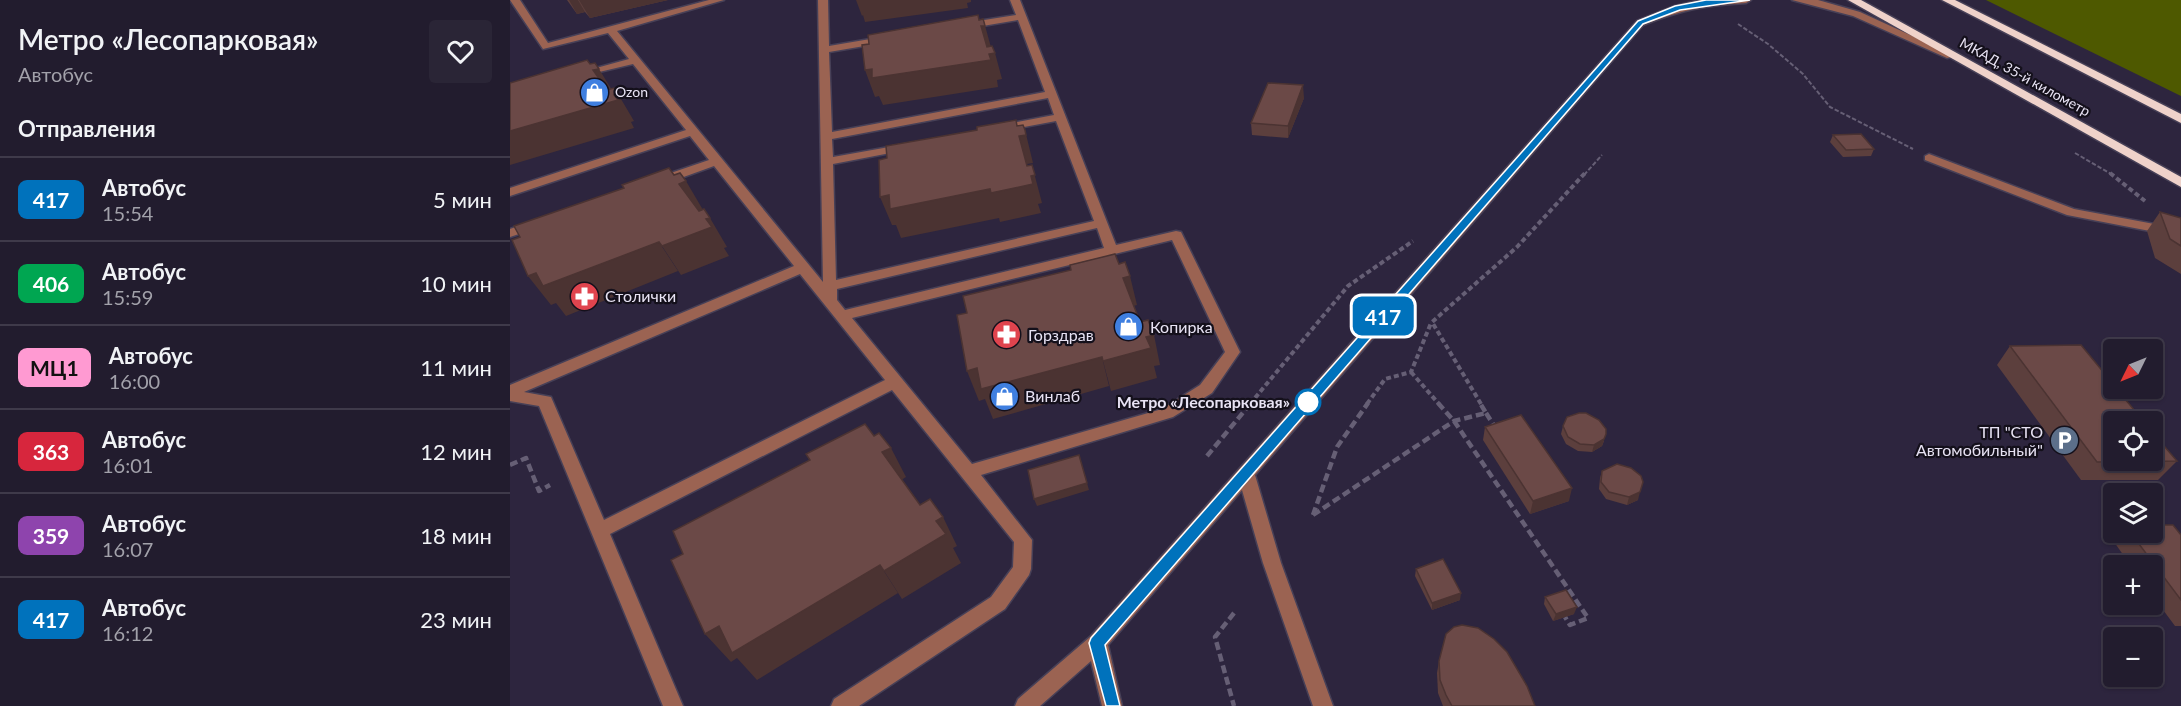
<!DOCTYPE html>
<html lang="ru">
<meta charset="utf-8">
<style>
:root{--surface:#221c2e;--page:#2a2536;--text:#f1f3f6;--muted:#a2a1aa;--line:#3f3a4a}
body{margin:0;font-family:Lato,sans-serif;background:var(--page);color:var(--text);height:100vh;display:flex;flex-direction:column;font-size:22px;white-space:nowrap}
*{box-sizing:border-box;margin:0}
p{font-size:20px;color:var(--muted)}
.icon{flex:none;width:33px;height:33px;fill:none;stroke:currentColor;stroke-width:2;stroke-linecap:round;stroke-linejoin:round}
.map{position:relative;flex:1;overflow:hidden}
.side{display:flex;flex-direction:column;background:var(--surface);width:510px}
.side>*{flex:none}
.badge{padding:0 12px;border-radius:9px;font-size:21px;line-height:39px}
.needle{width:39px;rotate:227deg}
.fabs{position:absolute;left:1593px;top:339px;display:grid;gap:12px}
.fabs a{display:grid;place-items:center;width:60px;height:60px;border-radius:6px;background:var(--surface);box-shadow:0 2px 4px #0004,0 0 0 2px var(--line);font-size:30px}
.map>.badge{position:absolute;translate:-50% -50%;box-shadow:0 0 0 3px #fff}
h2{padding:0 18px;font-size:22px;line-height:54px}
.round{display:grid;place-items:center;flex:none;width:63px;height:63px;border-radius:6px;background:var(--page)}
.headline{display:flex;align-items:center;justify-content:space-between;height:102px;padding:0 18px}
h1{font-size:28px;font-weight:600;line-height:45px}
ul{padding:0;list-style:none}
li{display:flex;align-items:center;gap:18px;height:84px;padding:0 18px;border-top:2px solid var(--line)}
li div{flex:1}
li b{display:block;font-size:22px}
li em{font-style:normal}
li .badge{min-width:66px;font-weight:700;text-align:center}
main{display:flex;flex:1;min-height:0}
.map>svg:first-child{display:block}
.green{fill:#4e5900}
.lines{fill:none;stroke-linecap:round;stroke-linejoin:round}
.minor-casing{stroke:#474057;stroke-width:3}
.highway-casing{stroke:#474057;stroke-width:3}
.path-far2{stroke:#665f75;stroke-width:2;stroke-dasharray:4.5 2;stroke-linecap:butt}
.path-far1{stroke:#665f75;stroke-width:4;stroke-dasharray:5 3;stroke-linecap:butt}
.path{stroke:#665f75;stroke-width:4.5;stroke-dasharray:8 4;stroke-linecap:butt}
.minor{fill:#9b6352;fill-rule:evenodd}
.highway{fill:#efd2ca;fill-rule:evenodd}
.wall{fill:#5c3f3d}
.shaded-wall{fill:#4b3332}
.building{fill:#6b4947;stroke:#4b3332;stroke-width:1.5}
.line{fill:#0072bc;stroke:#fff;stroke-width:1.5}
.stop-dot{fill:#fff;stroke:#0072bc;stroke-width:3}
.labels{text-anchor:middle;stroke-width:4.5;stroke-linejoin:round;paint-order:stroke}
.far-street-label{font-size:14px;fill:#e8e3f4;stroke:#14101b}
.far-poi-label{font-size:14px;fill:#e8e3f4;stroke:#14101b;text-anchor:start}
.poi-label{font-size:16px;fill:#e8e3f4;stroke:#14101b;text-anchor:start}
.stop-label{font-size:16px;font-weight:bold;fill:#e8e3f4;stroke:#14101b;text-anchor:end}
</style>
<main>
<section class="side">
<div class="headline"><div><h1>Метро «Лесопарковая»</h1><p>Автобус</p></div><a class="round"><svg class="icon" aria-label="heart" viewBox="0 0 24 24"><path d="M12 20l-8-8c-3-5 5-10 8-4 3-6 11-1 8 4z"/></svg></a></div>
<h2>Отправления</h2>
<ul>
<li><span class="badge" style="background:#0072bc;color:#fff">417</span><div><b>Автобус</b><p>15:54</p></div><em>5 мин</em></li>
<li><span class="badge" style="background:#00a651;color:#fff">406</span><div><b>Автобус</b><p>15:59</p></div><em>10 мин</em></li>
<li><span class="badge" style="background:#ff9ad2;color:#111">МЦ1</span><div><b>Автобус</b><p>16:00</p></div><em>11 мин</em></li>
<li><span class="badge" style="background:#d7263d;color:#fff">363</span><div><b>Автобус</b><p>16:01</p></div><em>12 мин</em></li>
<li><span class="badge" style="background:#8e44ad;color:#fff">359</span><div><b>Автобус</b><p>16:07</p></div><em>18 мин</em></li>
<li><span class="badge" style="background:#0072bc;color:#fff">417</span><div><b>Автобус</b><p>16:12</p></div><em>23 мин</em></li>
</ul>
</section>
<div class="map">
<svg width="1671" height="706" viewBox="0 0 1671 706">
<rect width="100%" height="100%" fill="#2d253e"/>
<path class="green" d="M1476,0H1671V96Z"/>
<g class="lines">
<defs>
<g id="minor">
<path d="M0,0H10L38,43L199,0H214L107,31L313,282L308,0H318L319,46L378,36L383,39L378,42L319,52L322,132L535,92L508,20L455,29L450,26L455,23L506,15L500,0H510L606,245L666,231L671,232L730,352L702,393L663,417L471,475L522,540L521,569L519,575L495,609L349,706H321L324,699L481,597L503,567L504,542L382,390L100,534L173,706H153L29,406L0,401V385L284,266L204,166L157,183H149V177L199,160L180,136L0,196V188L176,130L123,64L68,77V73L119,59L98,33L33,49ZM538,98L544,115L487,126L481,129L487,132L546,121L584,221L326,280L323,164L396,150L402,147L396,144L323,157L322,139ZM587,228L594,248L335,310L327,300V289ZM662,240L715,352L690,385L652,409L462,464L342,318ZM290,274L375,380L94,520L41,397L14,392Z"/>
<path d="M1192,0H1241L1236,3C1195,5 1172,10 1133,25L745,475L771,563L823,706H803L753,563L732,490L598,645L612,706H592L581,661L530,706H505L508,699L580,637L1127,21L1165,6Z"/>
<path d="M1282,0H1308L1350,12L1446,56L1437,58L1343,16Z"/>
<path d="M1419,154L1564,209L1671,229V237L1557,215L1415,160V156Z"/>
<path d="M25,220L30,221L31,224L30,227L0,237V229Z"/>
</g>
<g id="highway">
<path d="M1338,0H1351L1671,177V187Z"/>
<path d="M1432,0H1445L1671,114V123Z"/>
</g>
</defs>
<use href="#minor" class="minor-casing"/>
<use href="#highway" class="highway-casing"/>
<g class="path-far2">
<path d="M1228,24L1258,44L1293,74L1320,107L1403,149"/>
<path d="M1565,153L1603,175"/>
<path d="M1074,175L1092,155"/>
</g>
<g class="path-far1">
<path d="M1600,173L1635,201"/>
<path d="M901,372L929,404"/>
<path d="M740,404L838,286L903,241"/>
<path d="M857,404L875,379L901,372L921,323"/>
<path d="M971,404L922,322L1007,247L1075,173"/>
</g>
<g class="path">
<path d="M928,403L944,421L1078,618L1060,625L1055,617"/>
<path d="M976,413L985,427"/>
<path d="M697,456L741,403"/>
<path d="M0,465L16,458L29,491L40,485"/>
<path d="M803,515L944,421L976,413L970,403"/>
<path d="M803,515L827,447L858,403"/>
<path d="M724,613L705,637L724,706"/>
</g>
<use href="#minor" class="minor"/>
<use href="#highway" class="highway"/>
</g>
<g class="wall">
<path d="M57,0H158L80,18L75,12L67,14Z"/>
<path d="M794,98L778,138L742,135L741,123Z"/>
<path d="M1323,135L1364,149L1361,156L1333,157L1320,142Z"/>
<path d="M1650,212L1671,218V274L1645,258L1637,231Z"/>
<path d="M1500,346L1667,461L1648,480H1571L1487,365Z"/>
<path d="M1053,426L1094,441L1092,446L1082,452L1068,451L1056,444L1051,434Z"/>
<path d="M975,427L1059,501L1020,514L973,440Z"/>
<path d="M1092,471L1128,500L1117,505L1096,499L1089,489L1090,478Z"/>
<path d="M1608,532H1642L1671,535V626H1665L1642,595V566H1621L1602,539Z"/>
<path d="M906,569L950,600L922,610L905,576Z"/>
<path d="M1035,597L1064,614L1043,621L1034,604Z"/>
<path d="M929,661L1025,706H933L928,693L927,673Z"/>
</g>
<g class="shaded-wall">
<path d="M59,0H68L75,12L67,14Z"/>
<path d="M69,0H158L80,18Z"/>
<path d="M346,0H461V2L457,3L458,8L355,22L353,15L352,16Z"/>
<path d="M474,22L482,51L478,52L471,26Z"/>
<path d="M485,53L492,79L487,80L488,87L373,105L369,96L365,97L355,70Z"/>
<path d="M89,69L105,95L108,94L124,121L121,122L124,128L0,165V131L99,97L83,70Z"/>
<path d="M793,85L794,98L778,138V126Z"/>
<path d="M515,130L523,163L517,164L522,185L521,176L522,165L532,203L528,204L531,213L490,222L489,218L391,238L386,225H382L370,197L510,136Z"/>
<path d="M176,181L193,210L185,213L169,184Z"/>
<path d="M200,218L217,247L214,248L219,256L171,275L152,246L196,219Z"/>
<path d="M149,242L168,271L56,316L46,303L41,305L18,276L26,273Z"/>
<path d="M620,276L627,305L619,307L613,278Z"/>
<path d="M644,335L650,365L644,366L647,378L601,391L593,361L636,337Z"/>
<path d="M592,357L599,386L483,419L475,399L469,401L457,371L467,368Z"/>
<path d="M1096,434L1092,446L1082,452L1084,445Z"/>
<path d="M381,448L396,477L388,482L372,452Z"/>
<path d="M569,455L579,490L527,506L524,499Z"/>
<path d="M1062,488L1059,501L1020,514L1023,501Z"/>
<path d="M1130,492L1128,500L1117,505L1119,497Z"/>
<path d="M433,517L447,546L443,548L451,563L392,599L374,571L426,521Z"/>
<path d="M370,565L388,593L247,680L227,658L221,662L195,634L209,626Z"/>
<path d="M951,593L950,600L922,610V603Z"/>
<path d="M1067,607L1064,614L1043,621L1046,614Z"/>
</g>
<g class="building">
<path d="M468,15L469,20L473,19L474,22L475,26H471L477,47L482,46L485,53L479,54L481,60L362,78V69L355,70L352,45L359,44L358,35Z"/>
<path d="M77,60L80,64L85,63L89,69L83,70L97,90L104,88L108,94L104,95L108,100L0,131V83Z"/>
<path d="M758,83L793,85L778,126L741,123Z"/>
<path d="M506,120L507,126L513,125L515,130L516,135L509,136L517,166L522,165L525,175L521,176L523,184L481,193L480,189L380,209L379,195L370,197L369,160L377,158L376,146L467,130V127Z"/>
<path d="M1351,134L1364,149L1336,150L1323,135Z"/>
<path d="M159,168L164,175L170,173L176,181L169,184L189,211L194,209L200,218L196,219L202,227L152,246L149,242L33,286L26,273L18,276L2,240L10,237L4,226L114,188L112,185Z"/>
<path d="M1650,212L1671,218V246L1660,239Z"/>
<path d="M605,254L609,264L615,262L620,276L613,278L630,322L638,320L644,335L636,337L641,348L593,361L592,357L471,389L467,368L457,371L447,315L457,313L453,296L561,270L560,265Z"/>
<path d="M1571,345L1604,385V388H1606L1634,422H1604V460H1642V432L1667,461L1587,462L1500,346Z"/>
<path d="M1069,413H1076L1089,420L1096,429V434L1094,439L1084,445L1070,444L1058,437L1053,426L1057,417Z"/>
<path d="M1011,415L1062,488L1023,501L975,427Z"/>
<path d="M355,424L364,436L369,433L381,448L372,452L410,505L420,499L433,517L426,521L436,534L374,571L370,565L222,653L209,626L195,634L161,560L173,554L163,531L300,460L296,454Z"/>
<path d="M569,455L577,483L524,499L518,470Z"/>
<path d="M1107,464L1121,468L1131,476L1133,482L1130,492L1119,497L1099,492L1091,482L1092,471Z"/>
<path d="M1642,525H1663L1671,535V600L1620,532H1642Z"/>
<path d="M933,559L951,593L922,603L906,569Z"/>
<path d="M1056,590L1067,607L1046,614L1035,597Z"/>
<path d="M952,625L968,628L984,639L997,652L1017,686L1025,706H942L936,695L930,680L929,661L936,634L944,627Z"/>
</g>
<path class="line" d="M1196,0H1240L1170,10L1133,24L595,645L610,706H596L579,643L581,638L1128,21L1165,6Z"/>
<defs>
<symbol id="shop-disc" viewBox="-11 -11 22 22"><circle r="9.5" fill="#3f7fe0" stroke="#14101b"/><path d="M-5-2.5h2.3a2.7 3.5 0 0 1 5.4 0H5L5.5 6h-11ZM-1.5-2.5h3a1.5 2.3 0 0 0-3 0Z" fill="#fff"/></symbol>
<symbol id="pharmacy-disc" viewBox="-11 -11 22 22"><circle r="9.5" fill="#e0444e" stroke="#14101b"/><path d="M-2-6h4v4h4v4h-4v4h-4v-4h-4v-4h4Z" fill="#fff"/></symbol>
<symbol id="parking-disc" viewBox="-11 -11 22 22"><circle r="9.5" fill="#5c6f8a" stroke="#14101b"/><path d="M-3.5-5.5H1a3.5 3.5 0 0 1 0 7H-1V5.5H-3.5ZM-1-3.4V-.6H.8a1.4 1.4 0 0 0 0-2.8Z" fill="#fff"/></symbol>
</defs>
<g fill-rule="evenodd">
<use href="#shop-disc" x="68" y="76" width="33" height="33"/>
<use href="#pharmacy-disc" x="58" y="280" width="33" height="33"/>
<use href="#shop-disc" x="602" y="310" width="33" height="33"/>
<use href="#pharmacy-disc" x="480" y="318" width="33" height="33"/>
<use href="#shop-disc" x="478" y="380" width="33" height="33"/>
<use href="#parking-disc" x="1538" y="424" width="33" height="33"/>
</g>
<circle class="stop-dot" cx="798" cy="402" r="12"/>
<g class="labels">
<g class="far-street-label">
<text transform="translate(1515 77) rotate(29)" y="5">МКАД, 35-й километр</text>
</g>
<g class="far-poi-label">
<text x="105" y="97">Ozon</text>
</g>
<g class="poi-label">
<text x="95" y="302">Столички</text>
<text x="640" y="333">Копирка</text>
<text x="518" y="341">Горздрав</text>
<text x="515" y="402">Винлаб</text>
<text x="1533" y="438" text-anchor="end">ТП "СТО<tspan x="1533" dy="18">Автомобильный"</tspan></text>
</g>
<g class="stop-label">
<text x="780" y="408">Метро «Лесопарковая»</text>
</g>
</g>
</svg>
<div class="fabs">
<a><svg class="needle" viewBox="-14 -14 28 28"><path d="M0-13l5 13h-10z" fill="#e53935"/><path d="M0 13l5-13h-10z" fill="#a2a1aa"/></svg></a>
<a><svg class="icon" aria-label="locate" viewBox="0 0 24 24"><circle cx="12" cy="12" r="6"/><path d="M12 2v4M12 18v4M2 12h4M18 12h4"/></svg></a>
<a><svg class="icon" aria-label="layers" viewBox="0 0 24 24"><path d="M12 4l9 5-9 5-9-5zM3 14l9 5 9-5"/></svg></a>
<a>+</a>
<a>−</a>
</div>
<b class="badge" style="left:873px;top:316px;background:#0072bc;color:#fff">417</b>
</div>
</main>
